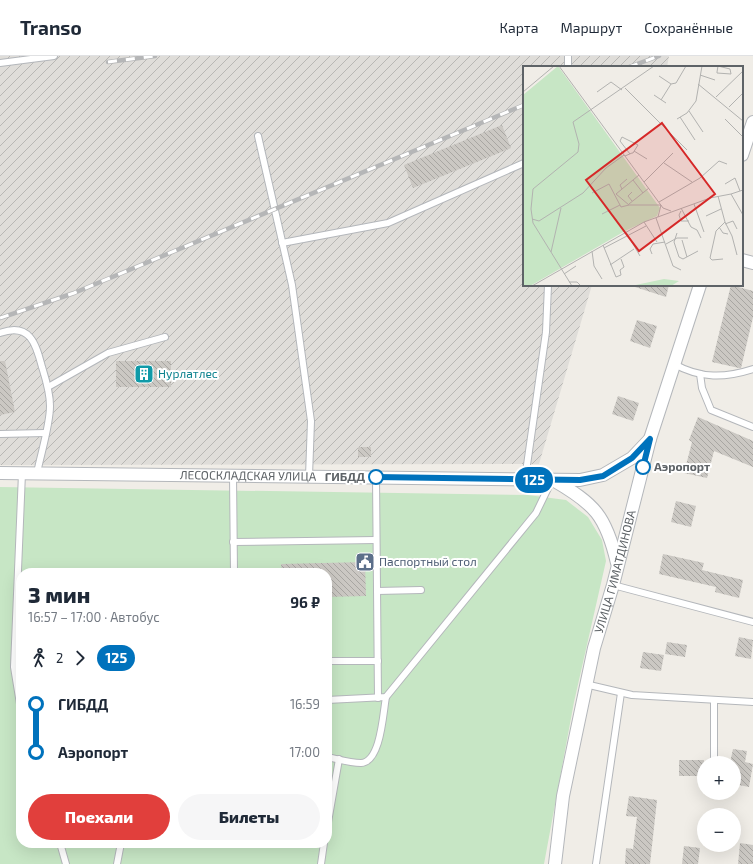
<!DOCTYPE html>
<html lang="ru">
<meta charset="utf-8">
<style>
:root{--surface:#fff;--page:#f6f6f7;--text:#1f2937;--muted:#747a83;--line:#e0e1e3;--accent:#e13f3c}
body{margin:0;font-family:"Exo 2",sans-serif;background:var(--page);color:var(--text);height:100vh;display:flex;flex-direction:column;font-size:15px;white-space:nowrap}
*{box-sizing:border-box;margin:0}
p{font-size:13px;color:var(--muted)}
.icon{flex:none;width:22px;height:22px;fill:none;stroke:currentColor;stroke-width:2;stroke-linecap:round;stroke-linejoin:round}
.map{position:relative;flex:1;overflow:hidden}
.drawer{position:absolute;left:16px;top:512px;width:316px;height:280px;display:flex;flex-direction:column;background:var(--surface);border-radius:16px;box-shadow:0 4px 16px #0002}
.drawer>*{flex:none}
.badge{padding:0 8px;border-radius:13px;font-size:14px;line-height:26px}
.tools{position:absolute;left:697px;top:700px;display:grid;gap:8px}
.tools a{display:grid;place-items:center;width:44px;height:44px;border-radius:50%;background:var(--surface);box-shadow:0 4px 16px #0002;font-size:20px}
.map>.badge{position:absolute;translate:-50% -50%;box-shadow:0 0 0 2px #fff}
.legs{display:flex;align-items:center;gap:6px;height:44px;padding:0 12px;font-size:13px}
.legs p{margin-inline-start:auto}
.headline{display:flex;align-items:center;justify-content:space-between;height:68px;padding:0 12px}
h1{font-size:22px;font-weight:800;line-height:30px}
.button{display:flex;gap:8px;margin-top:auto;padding:8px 12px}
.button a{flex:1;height:46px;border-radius:24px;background:var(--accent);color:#fff;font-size:16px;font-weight:800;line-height:46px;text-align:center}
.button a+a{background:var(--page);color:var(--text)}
ul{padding:0 12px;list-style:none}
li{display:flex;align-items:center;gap:14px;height:48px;font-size:15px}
li i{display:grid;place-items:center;width:6px;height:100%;margin:0 5px;background:currentColor}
li i::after{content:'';width:10px;height:10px;margin:-5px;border:3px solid;border-radius:50%;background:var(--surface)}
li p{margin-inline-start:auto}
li:first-child i{background:linear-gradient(#0000 50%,currentColor 0)}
li:last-child i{background:linear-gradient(currentColor 50%,#0000 0)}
header{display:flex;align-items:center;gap:24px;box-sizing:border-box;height:56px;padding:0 20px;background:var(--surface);border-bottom:1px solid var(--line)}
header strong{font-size:19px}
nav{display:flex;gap:22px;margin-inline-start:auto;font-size:14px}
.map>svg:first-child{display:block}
.industrial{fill:url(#industrial-furrows)}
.park{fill:#c7e6c5;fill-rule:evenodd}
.building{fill:url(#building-back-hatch)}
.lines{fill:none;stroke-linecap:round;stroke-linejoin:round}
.lane-casing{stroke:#b4b7bb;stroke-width:8}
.street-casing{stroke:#b4b7bb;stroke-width:14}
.lane{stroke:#fff;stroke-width:6}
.street{stroke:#fff;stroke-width:12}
.rail-casing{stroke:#b5b6b7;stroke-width:4.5}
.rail{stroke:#fff;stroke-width:3;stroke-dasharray:9;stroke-linecap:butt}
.line-1-casing{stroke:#fff;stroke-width:9}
.line-1{stroke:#0072bc;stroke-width:6}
.stop-1-dot{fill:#fff;stroke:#0072bc;stroke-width:2}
.labels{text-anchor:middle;stroke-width:4;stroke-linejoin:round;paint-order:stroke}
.culture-label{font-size:12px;fill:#0d838f;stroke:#fff;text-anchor:start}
.stop-label{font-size:12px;font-weight:bold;fill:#5e6367;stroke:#fff;text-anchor:start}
.street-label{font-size:12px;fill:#5e6367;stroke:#fff}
.service-label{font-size:12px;fill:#4e5e75;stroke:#fff;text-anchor:start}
.inset-road{fill:none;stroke:#b2b2b0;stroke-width:1}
.view{fill:#d62828;fill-opacity:0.15;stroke:#d62828;stroke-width:2}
.inset-edge{fill:none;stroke:#5e6367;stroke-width:2}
</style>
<header>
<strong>Transo</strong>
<nav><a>Карта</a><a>Маршрут</a><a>Сохранённые</a></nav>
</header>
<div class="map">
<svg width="753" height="808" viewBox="0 0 753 808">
<defs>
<pattern id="industrial-furrows" width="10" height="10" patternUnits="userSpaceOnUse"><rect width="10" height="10" fill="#dfddd9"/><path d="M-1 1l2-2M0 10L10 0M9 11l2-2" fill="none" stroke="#b8b7b4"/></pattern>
<pattern id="building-back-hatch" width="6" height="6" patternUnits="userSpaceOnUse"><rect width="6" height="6" fill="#cbc8c3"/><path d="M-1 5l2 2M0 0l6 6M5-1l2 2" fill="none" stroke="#a8a6a2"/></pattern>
</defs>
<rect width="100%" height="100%" fill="#f0ede7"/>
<path class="industrial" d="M0,0H669L667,11H524V229H592L539,408L0,409Z"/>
<path class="park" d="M0,431L528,439L566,444L588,461L602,484L606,505L574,646L544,808H0ZM21,517H327V787H21Z"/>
<g class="building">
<path d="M502,69L511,92L413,132L404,109Z"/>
<path d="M635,229H669L666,241L635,231Z"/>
<path d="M731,229L753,235V261L741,312H739L712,306Z"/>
<path d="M637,264L657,270L650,292L630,285Z"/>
<path d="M0,305H5L15,356L0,359Z"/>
<rect x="116" y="305" width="55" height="26"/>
<path d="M618,340L639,347L633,365L612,358Z"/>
<path d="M698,361L753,385V411L714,395L707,422L684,417L692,386L689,384Z"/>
<rect x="358" y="391" width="13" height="10"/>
<path d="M676,445L696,450L691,471L671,466Z"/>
<path d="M663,498L704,507L702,514L743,524L739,542L715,536L716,531L659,518Z"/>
<path d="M365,506L366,540L327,541V517H282L281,508Z"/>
<path d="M739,581L753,584L751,603L735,600Z"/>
<path d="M667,586L687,589L685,601L665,598Z"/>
<path d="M643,596L664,599L661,615L640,612Z"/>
<path d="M733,693L747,695L745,706L753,708L749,731L734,728V707H730Z"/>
<rect x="679" y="704" width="25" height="16"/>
<path d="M629,740L657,744L650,808H625L626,792L633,793L637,761L626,760Z"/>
<path d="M740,787L753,789V808H738Z"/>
<path d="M684,790L700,792L698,808H682Z"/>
</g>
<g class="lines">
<defs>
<g id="lane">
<path d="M568,0V11"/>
<path d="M0,7L54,0"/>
<path d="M258,80L292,229L311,365L309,420"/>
<path d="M282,187L388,167L524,107"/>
<path d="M0,277C30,266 36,288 42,311C46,324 50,336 50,350C50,369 41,397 37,417"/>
<path d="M674,308C701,323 725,322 753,313"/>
<path d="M700,318L702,332L711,354L753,371"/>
<path d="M48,331L108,297L165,281"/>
<path d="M0,378L45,377"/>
<path d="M233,419L234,517"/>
<path d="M376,421L378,642"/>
<path d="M525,423L546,276L548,229"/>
<path d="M233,486L376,484"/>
<path d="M613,529L753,566"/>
<path d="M377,535L421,534"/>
<path d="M327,605H378"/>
<path d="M585,628L632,639L753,646"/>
<path d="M327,644L386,641L536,457L552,424"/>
<path d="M714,644V707"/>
<path d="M21,654L14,611L22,417"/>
<path d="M327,701C337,703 350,707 361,707C381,706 383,657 386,641"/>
<path d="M327,772L339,703"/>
<path d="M60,787L66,808"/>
<path d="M117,808L121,787"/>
<path d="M321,808L324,787"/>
<path d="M596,808L621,637"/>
</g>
<g id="street">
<path d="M742,99L753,66"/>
<path d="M742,204L753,207"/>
<path id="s1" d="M0,417L580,424L603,419L632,402L650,383"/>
<path d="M553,424C595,448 606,460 617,507"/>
<path id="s2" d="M555,808L563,740L594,592L613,529L650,383L700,229"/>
</g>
</defs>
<use href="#lane" class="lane-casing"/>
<use href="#street" class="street-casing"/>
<use href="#lane" class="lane"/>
<use href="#street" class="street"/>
<defs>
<g id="rail">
<path d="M108,6L155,0"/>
<path d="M629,11L659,0"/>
<path d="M0,262L74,237L524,49"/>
</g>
</defs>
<use href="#rail" class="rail-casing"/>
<use href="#rail" class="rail"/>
</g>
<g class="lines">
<defs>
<path id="line-1" d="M376,421L580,424L603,420L632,402L650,383L643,411"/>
</defs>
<use href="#line-1" class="line-1-casing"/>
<use href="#line-1" class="line-1"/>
</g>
<defs>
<symbol id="building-square" viewBox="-11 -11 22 22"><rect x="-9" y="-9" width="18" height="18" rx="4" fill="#0f9aa8" stroke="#fff"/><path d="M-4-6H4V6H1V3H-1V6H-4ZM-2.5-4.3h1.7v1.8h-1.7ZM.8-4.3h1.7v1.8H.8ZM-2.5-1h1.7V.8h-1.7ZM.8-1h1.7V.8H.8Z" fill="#fff"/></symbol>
<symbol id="civic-square" viewBox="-11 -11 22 22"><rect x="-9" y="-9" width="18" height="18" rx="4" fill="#5c6f8a" stroke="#fff"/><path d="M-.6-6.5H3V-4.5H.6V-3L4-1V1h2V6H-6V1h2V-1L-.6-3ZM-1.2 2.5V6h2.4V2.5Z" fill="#fff"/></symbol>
</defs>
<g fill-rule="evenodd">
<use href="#building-square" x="133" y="307" width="22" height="22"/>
<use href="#civic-square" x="354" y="495" width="22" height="22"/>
</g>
<g class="stop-1-dot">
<circle cx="643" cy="411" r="7"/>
<circle cx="376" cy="421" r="7"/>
</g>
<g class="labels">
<g class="culture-label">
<text x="158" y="322">Нурлатлес</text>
</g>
<g class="stop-label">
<text x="654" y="415">Аэропорт</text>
<text x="365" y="425" text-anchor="end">ГИБДД</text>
</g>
<g class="street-label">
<text dy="4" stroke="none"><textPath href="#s1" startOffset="248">ЛЕСОСКЛАДСКАЯ УЛИЦА</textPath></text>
<text dy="4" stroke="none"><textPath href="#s2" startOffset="299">УЛИЦА ГИМАТДИНОВА</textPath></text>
</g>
<g class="service-label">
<text x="379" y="510">Паспортный стол</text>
</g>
</g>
<g transform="translate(523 10)">
<rect width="220" height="220" fill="#f0ede7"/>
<path d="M141,213L156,215L148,220H108Z" fill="#c7e6c5"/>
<path d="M35,0L137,142L134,150L102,165L7,220H0V29Z" fill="#c7e6c5"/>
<path class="inset-road" d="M36,0L140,142L148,145M195,0L207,3L208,8L194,7V6L195,0M177,9L192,14M136,10L148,18L138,34M148,18L153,17L163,0M175,18L220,55M102,22L164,84M0,26L31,0M74,26L88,16L99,24M131,29L143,37M193,31L220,5M206,41L220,27M166,45L180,66M157,51L172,74M154,53L164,47L173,35L179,0M202,53L220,71M111,85L124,93M102,90L109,87H110L115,79L99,71L97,75L107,88M141,97L169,116M116,109L93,128L106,139H138L135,151M110,114L120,127M121,116L150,87M202,118L212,112L217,125M99,123L97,119L104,113M220,124L208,128L220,149M109,126L105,130L109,135M69,127L86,118L98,141L106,139M195,130L202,156L193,165L187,192L189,194L200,193M136,136L177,112L196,95L204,98M106,138L126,122M171,138L181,166M158,142L168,161L174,164L178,172M158,145L156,149L158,155H166M79,148L97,139M183,150L198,143M133,152L150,200L158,204M9,153L16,155L60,127L83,102L101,89M121,156L134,176M202,156L209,170L214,189M202,158L210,155L214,163M196,161L200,167L205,168M103,166L117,190M154,167L151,176L156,191L160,193L175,185M159,174L164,191M143,178L154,172H165M80,179L93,211L98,209L97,204L101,201L98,193M81,182L123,160M69,185L71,200L79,213M28,186L38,142M129,188L127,183L130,178L142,176M87,199L111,183M41,208L53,200M46,216H54L57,219M9,220L121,156L187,132L208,128M49,220L10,157L8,143L10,123L55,86L56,78L50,56L131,0"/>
<path class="view" d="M139,57L192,128L116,185L63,114Z"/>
<rect width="220" height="220" class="inset-edge"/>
</g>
</svg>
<div class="tools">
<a>+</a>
<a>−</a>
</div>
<b class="badge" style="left:534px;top:424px;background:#0072bc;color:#fff">125</b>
<section class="drawer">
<div class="headline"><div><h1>3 мин</h1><p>16:57 – 17:00 · Автобус</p></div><b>96 ₽</b></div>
<div class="legs"><svg class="icon" aria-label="walk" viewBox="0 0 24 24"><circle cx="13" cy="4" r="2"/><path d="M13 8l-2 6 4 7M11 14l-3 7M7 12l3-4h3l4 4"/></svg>2<svg class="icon" aria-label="forward" viewBox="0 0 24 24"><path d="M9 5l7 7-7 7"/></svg><b class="badge" style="background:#0072bc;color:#fff">125</b></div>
<ul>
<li><i style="color:#0072bc"></i><b>ГИБДД</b><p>16:59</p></li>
<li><i style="color:#0072bc"></i><b>Аэропорт</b><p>17:00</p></li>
</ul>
<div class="button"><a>Поехали</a><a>Билеты</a></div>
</section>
</div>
